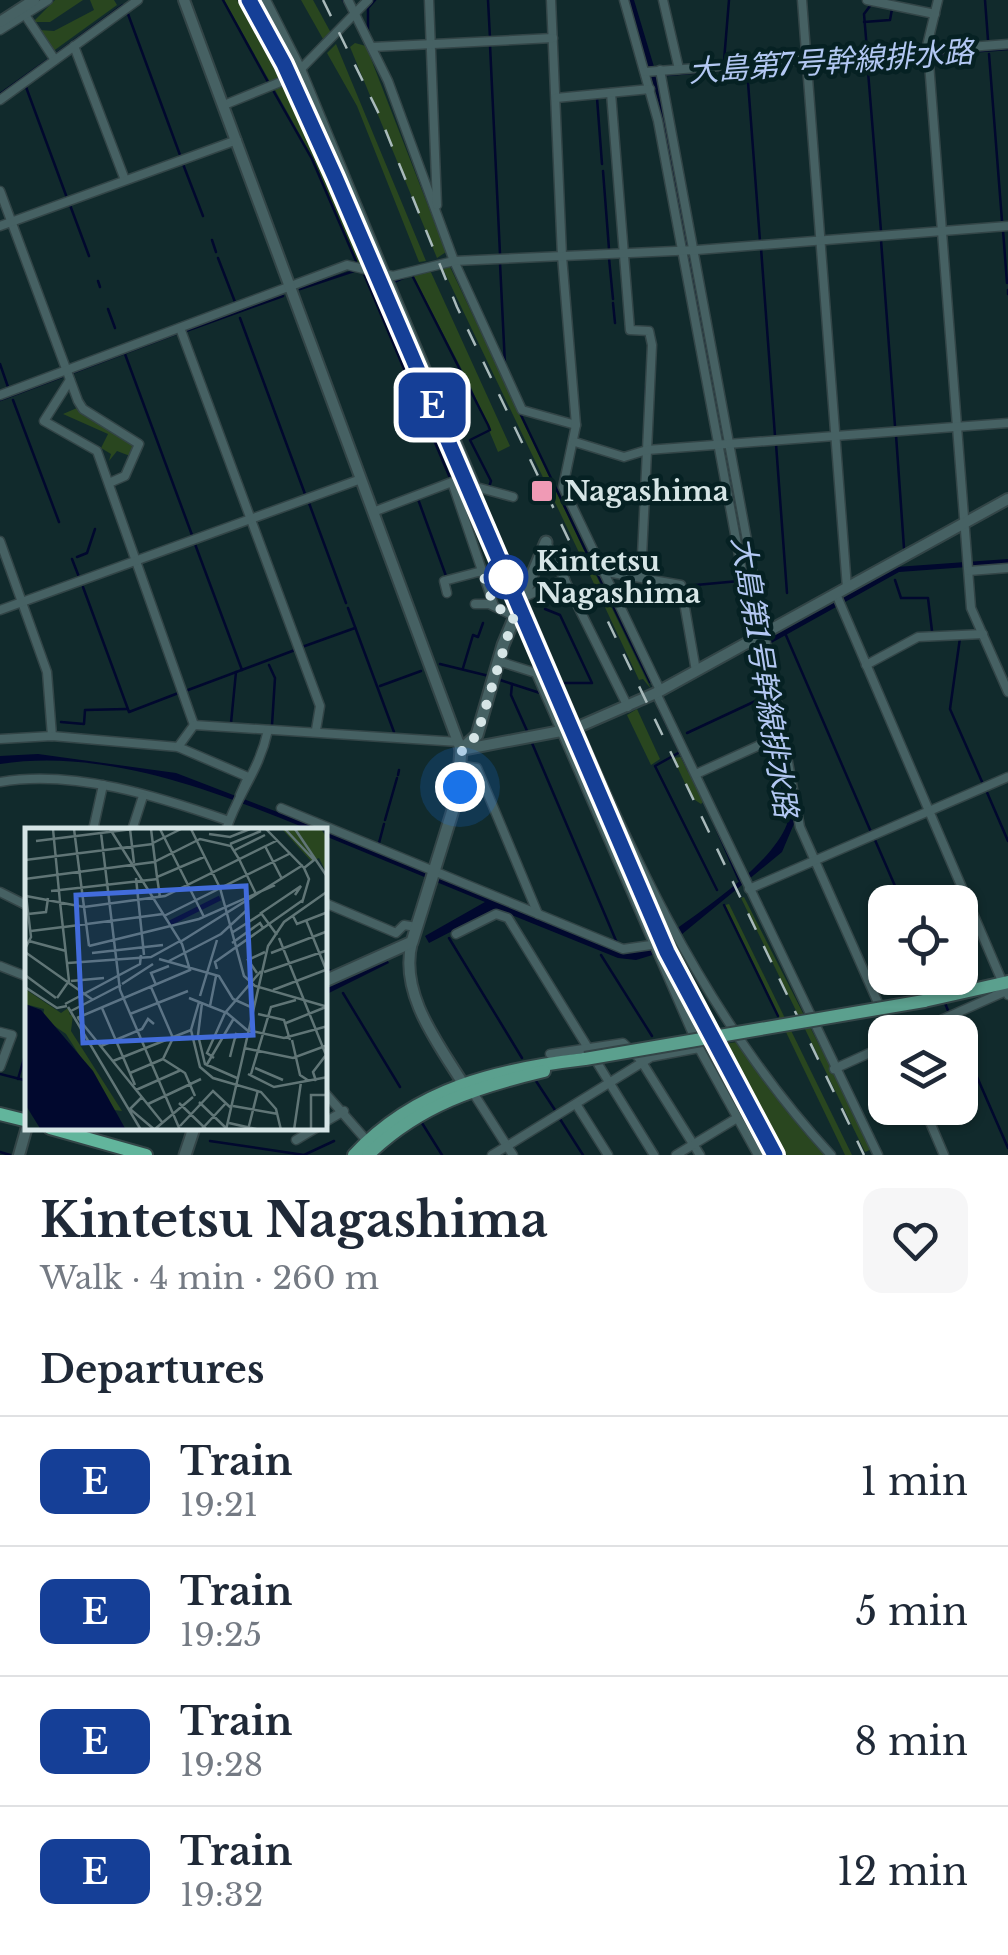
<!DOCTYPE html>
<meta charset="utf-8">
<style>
:root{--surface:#fff;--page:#f6f6f7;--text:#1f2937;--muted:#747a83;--line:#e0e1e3}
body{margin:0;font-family:"Libre Baskerville","Noto Sans JP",serif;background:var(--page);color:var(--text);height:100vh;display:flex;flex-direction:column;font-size:38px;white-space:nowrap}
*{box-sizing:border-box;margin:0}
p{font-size:32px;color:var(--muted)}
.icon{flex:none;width:55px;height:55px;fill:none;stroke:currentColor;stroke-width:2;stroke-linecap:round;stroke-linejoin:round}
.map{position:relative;height:1155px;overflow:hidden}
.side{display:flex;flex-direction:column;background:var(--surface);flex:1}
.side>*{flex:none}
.badge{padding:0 20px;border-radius:15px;font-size:35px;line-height:65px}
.fabs{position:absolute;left:868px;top:885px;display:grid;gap:20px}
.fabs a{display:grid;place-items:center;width:110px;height:110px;border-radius:20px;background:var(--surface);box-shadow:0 2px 8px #0004;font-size:50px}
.you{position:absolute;width:50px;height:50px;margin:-25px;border:8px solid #fff;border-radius:50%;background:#1a73e8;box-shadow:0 0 0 15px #1a73e833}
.map>.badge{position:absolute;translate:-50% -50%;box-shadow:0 0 0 5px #fff}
h2{padding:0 40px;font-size:38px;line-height:90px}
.round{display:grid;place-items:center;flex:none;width:105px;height:105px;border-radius:20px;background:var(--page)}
.overview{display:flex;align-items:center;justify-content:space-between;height:170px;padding:0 40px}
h1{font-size:48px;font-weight:700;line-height:75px}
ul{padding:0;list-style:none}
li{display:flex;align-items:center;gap:30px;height:130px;padding:0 40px;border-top:2px solid var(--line)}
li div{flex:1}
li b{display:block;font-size:38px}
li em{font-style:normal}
li .badge{min-width:110px;font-weight:700;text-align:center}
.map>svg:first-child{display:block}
.green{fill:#29461f}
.water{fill:#01082e}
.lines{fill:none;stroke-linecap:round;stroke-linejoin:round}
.stream{stroke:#01082e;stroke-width:2.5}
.minor-casing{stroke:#334547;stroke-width:11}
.tertiary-casing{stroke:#334547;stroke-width:14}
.secondary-casing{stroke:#334547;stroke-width:15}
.primary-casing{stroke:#334547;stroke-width:16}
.trunk-casing{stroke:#334547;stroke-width:16}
.minor{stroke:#466163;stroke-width:8}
.tertiary{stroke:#466163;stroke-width:10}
.secondary{stroke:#466163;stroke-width:11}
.primary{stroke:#5ba08e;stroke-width:12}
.trunk{stroke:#62b59c;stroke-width:12}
.rail{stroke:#a9babb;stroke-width:2.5;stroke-dasharray:18 18;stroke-linecap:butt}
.primary-bridge-casing{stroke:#334547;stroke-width:16;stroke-linecap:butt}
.primary-bridge{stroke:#5ba08e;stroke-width:12}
.line-casing{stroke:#fff;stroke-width:22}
.line{stroke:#153f97;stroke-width:15}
.walk{stroke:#d6e5e6;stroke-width:10;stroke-dasharray:0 18}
.poi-dot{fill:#f09ab5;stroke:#062123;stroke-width:4}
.stop-dot{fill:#fff;stroke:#153f97;stroke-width:5}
.labels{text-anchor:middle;stroke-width:9;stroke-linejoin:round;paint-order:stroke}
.poi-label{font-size:28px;font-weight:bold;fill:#d6e5e6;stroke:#062123;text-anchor:start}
.stop-label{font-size:28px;font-weight:bold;fill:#d6e5e6;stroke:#062123;text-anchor:start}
.water-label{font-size:30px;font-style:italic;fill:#b3c8f3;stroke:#062123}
.inset-river{fill:none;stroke:#01082e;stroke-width:5}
.inset-road{fill:none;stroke:#607576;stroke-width:2.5}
.view{fill:#426cdb;fill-opacity:0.15;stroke:#426cdb;stroke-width:5}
.inset-edge{fill:none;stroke:#d6e5e6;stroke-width:5}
</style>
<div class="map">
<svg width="1008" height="1155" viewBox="0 0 1008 1155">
<rect width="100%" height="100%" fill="#112a2c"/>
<g class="green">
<path d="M55,0H83L50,22H33Z"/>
<path d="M90,0H114L117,5L52,52L39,30L54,31L94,10Z"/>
<path d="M224,0H237L279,78L270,82Z"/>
<path d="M253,0H263L298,67L291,72Z"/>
<path d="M301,0H313L331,33L323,39Z"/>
<path d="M355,43L366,46L446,252L437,258L350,47Z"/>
<path d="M336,44L426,261L419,262L357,106L327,53Z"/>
<path d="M301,76L381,271L375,269L295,82Z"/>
<path d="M284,85L364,266L359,265L313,158L275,90Z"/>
<path d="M442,267H450L591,564L586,567Z"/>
<path d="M429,268L510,446L498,452L471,387L413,276Z"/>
<path d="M379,279L386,280L472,489Z"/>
<path d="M77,408L134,445L130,456L117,451L109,461L111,454L101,448L108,434L63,414Z"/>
<path d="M593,569L651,689L643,679L639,680L588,571Z"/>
<path d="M637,709L660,759L651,765L627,715Z"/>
<path d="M681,757L703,802L701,804L692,798L673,758Z"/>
<path d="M744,897L872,1149L865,1152L741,898Z"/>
<path d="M729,904L852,1155H845L725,905Z"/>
<path d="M676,943L722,1044L738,1042L830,1155H779L716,1046L668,949Z"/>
</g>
<g class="water">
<path d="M628,0H634L664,100L765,639L896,567L1008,559V564L899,572L766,646L796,819L782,852L659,953L636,960L618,958L502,911L489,912L429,943L425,936L485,902L325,836V830L624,952L651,948C690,917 770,869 787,824L755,626L659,104Z"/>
<path d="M38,754L176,773L324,830H310C214,791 106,748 0,764V756Z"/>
<path d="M385,956L389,963L325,995V986Z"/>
</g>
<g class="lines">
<g class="stream">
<path d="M223,0L268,82"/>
<path d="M343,0L349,11"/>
<path d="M488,0L490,38"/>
<path d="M985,0L988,40"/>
<path d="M128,14L180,155"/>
<path d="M864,22L890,20L892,9"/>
<path d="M368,31V8L375,0"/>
<path d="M490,45L500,254"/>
<path d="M867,50L864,14L870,6"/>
<path d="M56,54L123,5"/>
<path d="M989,54L1002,221"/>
<path d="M867,59L881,231"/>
<path d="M724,61L729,0"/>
<path d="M810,64L1008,49"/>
<path d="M747,69L760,241"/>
<path d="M666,75L802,64"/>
<path d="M26,87L67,198"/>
<path d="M274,92L312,159L356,261"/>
<path d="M0,94L49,59"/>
<path d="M597,98L602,164"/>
<path d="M183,164L203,216"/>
<path d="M603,171L609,249"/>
<path d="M420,180L437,224"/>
<path d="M70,205L89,256"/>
<path d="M1003,230L1007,283"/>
<path d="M212,240L216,252"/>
<path d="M881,240L895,426"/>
<path d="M761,248L775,436"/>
<path d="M218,258L235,302"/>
<path d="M609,258L613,299"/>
<path d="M500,263L505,365"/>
<path d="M364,274L450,478"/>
<path d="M412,275L488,425L490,430L470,440L491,481L489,487"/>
<path d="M98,281L100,287"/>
<path d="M394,282L405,277"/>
<path d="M300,289L354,271"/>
<path d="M1008,290V294"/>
<path d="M613,303L615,323"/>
<path d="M108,309L115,328"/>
<path d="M240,318L305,494"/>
<path d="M186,331L283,296"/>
<path d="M125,354L192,535"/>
<path d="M494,358L504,378"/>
<path d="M0,364L8,387"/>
<path d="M646,399V386"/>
<path d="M0,400L178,333"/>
<path d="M13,400L59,522"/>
<path d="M520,413L591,562"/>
<path d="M896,435L904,548"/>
<path d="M776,444L787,593"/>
<path d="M418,499L446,576"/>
<path d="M309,503L346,603"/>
<path d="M195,544L242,670"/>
<path d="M77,557L87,553L95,529"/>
<path d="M72,559L79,577"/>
<path d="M596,571L650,682"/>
<path d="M895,580L901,598H928L932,631"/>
<path d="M685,586L739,581"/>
<path d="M83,587L129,712L181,692"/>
<path d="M348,608L394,732"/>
<path d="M545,609L560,615L592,683H564"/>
<path d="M785,633L871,832"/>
<path d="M960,638L950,709L983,784"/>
<path d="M302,647L355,628"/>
<path d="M440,664L489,676"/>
<path d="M269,665L275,678L272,725"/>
<path d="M463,668L473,635L478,637L483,623"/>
<path d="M500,680L540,693"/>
<path d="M512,684L511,695L528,733"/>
<path d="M380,686L421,671"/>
<path d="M188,690L295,650"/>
<path d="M659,709L689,771"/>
<path d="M61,722L84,724L85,710L127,709"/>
<path d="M231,723L236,672"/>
<path d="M687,733L762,698"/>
<path d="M532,743L617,943"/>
<path d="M680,752L655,766L717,890"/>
<path d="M398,775L399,770"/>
<path d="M986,790L1008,841"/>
<path d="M385,820L397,778"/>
<path d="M714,823L739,880"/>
<path d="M875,840L902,902"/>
<path d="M379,843L384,824"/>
<path d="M724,905L778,1016"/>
<path d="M449,938L522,1058"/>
<path d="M601,955L652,1036"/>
<path d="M325,968L331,971"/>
<path d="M934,978L939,988"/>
<path d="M343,993L400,1087"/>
<path d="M945,1003L949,1013"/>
<path d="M952,1020L958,1032"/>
<path d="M960,1038L1008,1148"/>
<path d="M0,1074L28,1081"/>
<path d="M18,1079L28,1045"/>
<path d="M536,1081L555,1110"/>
<path d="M560,1119L583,1155"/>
<path d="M422,1123L442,1155"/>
<path d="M210,1141L304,1155L334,1141"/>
<path d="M0,1152L10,1155"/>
</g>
<defs>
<g id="minor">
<path d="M266,0L301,69L386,275"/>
<path d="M348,0L388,81L454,261L522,410L576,425"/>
<path d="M429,0L437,205"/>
<path d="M551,0L562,256L576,425L563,487L660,690"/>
<path d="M624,0L658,121L777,759"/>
<path d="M663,0L679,69"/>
<path d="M802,0L847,588"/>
<path d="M867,0L935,14"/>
<path d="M25,15L55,60"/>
<path d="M0,30L48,0"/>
<path d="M74,46L125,180"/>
<path d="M372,47L553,38"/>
<path d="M926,50L938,0"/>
<path d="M928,50L971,608L1008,692"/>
<path d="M660,70L800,827L891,1032"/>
<path d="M645,72L1008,44"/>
<path d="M293,77L368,0"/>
<path d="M611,93L630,330L649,331L652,345L641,577"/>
<path d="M556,98L650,89"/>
<path d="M0,100L138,0"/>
<path d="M224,105L283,81"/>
<path d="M0,191L78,401L83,409L139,444L125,476L109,483"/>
<path d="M0,226L237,140"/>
<path d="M387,276L476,487L513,497"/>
<path d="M180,328L320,706L316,730"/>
<path d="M70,380L44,421L97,451L194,725"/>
<path d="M0,395L347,265L393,276L454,261L697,250L1008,226"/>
<path d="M575,442L624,457L647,450L1008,423"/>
<path d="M373,512L452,482L494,606"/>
<path d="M0,541L47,672L52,736"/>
<path d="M546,542L628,707"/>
<path d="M601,571L681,585L696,671"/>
<path d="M969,571L1008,568"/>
<path d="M447,593L444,581L482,571"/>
<path d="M836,594L1008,995"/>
<path d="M524,597L565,579"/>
<path d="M522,599C607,796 684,996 831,1155"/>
<path d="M475,604H489L514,616"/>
<path d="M0,610L361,479"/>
<path d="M498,661L536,673L699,1048"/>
<path d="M866,665L918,637L983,634"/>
<path d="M656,693L878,1155"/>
<path d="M0,739L52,736L178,747L248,777L240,795"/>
<path d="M178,747L194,725L459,742"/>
<path d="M462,766L477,768L538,914"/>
<path d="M696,774L773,739"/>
<path d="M0,782C74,769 160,797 229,821"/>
<path d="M281,808L623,949L651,945"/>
<path d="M93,830L103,785"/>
<path d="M132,830L143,796"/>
<path d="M226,830C238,792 259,772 268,730"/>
<path d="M749,889L1008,777"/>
<path d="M0,892L28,906"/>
<path d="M325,903L396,933L404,925L416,927"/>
<path d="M456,934L496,914L508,918L654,1155"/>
<path d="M0,966L28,977"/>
<path d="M0,1032L12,1035L0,1067"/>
<path d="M914,1032L1006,991"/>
<path d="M550,1054L623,1043L640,1059L700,1155"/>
<path d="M834,1069L885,1046"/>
<path d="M472,1091L507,1146L651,1057L699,1048L758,1155"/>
<path d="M325,1093L368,1142"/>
<path d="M576,1104L608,1155"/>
<path d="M924,1108L944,1155"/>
<path d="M325,1122L344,1111"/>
<path d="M296,1140L316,1128"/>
<path d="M492,1155L507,1146L513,1155"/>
<path d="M676,1155L737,1118"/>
</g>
<g id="tertiary">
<path d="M184,0L461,750L561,731"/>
<path d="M0,22L34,0"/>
<path d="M578,727L656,693L1008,499"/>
<path d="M412,942C398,995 441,1047 467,1090"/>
<path d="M19,1155L28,1123"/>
</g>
<g id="secondary">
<path d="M325,981L412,942L457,797L461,750L477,735L503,645L546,542"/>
<path d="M185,1155L194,1128"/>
</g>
<g id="primary">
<path d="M924,1001L1008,982"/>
<path d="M354,1155C416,1088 499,1069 585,1059"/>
<path d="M368,1155C419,1105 477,1087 544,1071"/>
</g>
<g id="trunk">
<path d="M0,1114L28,1121"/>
<path d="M50,1128L146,1155"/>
</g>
</defs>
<use href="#minor" class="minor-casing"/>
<use href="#tertiary" class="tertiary-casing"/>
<use href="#secondary" class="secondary-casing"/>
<use href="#primary" class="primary-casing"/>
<use href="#trunk" class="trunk-casing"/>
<use href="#minor" class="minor"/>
<use href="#tertiary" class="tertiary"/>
<use href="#secondary" class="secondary"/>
<use href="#primary" class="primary"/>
<use href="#trunk" class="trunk"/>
<g class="rail">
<path d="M244,0L307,122L657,937L711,1049L770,1155"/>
<path d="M323,0L379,114L457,307L864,1155"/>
</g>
<defs>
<path id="primary-bridge" d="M585,1059L924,1001"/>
</defs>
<use href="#primary-bridge" class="primary-bridge-casing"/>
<use href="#primary-bridge" class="primary-bridge"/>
</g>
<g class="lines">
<defs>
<path id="line" d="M249,0L284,64L335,177L667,952L775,1155"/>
</defs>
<use href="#line" class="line-casing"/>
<use href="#line" class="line"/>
<path class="walk" d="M460,787L462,750L477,735L514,616L494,606L482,571L506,577"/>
</g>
<rect class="poi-dot" x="530" y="479" width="24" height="24" rx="5"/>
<circle class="stop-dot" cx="506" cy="577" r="20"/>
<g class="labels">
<g class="poi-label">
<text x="564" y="501">Nagashima</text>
</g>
<g class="stop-label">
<text x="536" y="571">Kintetsu<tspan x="536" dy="32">Nagashima</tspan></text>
</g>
<g class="water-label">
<text transform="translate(831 62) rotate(-4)" y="10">大島第7号幹線排水路</text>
<text transform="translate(764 677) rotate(81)" y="10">大島第1号幹線排水路</text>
</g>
</g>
<g transform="translate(25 828)">
<rect width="302" height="302" fill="#112a2c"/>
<path d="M257,1H296L302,10V46L294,30L286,33ZM0,161L36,185L43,180L45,187L37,186L48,187L46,203L97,283L89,282L41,206L18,190L19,181L0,176Z" fill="#29461f"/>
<path d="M0,176L16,182L68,243L101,302H16L0,276Z" fill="#01082e"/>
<path class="inset-river" d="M145,95L195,70"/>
<path class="inset-road" d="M28,1L35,74M49,1L64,118M105,1L109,35M126,1L132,49M135,1L179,89M166,1L195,60L219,148L230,158L303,179M241,1L279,40L284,51L277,75M260,1L289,32L279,40M270,1L303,50M76,5L95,162L155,302M184,6L205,9L225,1M11,13L108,1M128,15L156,1M205,16L236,3M240,18L257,51M210,22L240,7M214,31L231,66M0,32L128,16M111,50L119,127M0,51L129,34L175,11L206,18L214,31M0,59L6,109L0,121M26,63L133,51M1,68L59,79M135,69L132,49L179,29M59,79L140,68L253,12M3,86L21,84L23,70M139,88L266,25M268,88L272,96L303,84M281,92L302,144M39,99L138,86M6,103L38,99M208,104L236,86M252,107L236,85L276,58L270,67M254,110L301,227L288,244L291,253M4,113L41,123M155,114L278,37M207,115L235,95L238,100M64,118L174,91L250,57M0,124L68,172M67,125L138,117M246,125L303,103M134,131L194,148L208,171L228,180M144,133L196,106L223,81M43,135L126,129L155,113M192,141L190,134L278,72M239,144L303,122M232,145L223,132L240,124M0,147L31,170M46,153L79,150M97,156L128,136M131,157L126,145L144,138M0,159L32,180L42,178M126,159L148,210L138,231L160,245L170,268M248,162L303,141M175,168L192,112M32,170L44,153L35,74M164,170L202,185L222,202L259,210L303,198M174,174L166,202L175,239L188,250L236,264L251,281L256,302M177,175L173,207L180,236L212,250M40,176L115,136L116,127M185,178L191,148M43,179L116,302M77,180L110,257M46,183L96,157M105,186L163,163M233,186L259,192L265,212M52,190L165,142L157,116L85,1M53,190L137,294M261,195L301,179M267,212L275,247L284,253M76,218L117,201L123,191L129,196M219,220L268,230L303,217M205,229L207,221L211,206L215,207L210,210M189,230L182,225L200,185L236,143M88,233L166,202M181,238L209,190M230,240L258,252M105,245L138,231M223,246L249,259L303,249M226,246L246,179L271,172M111,262L156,242M117,269L105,281L130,302M174,274L201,300M154,275L182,302M123,276L176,251M208,278L253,286M204,295L235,302M155,298L188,263L206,280M130,301L168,269M176,302L201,275M201,302L243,118L259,94L303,63M223,302L233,262M269,302L276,254M286,302V267H303"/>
<path class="view" d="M221,58L228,207L58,215L51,67Z"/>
<rect width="302" height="302" class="inset-edge"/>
</g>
</svg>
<div class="fabs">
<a><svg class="icon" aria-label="locate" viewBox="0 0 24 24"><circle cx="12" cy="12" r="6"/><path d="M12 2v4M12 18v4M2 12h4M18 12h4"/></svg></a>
<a><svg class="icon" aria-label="layers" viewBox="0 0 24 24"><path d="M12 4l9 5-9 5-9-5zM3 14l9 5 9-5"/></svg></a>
</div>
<div class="you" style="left:460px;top:787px"></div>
<b class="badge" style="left:432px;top:405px;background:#153f97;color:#fff">E</b>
</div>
<section class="side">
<div class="overview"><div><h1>Kintetsu Nagashima</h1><p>Walk · 4 min · 260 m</p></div><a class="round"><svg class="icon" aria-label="heart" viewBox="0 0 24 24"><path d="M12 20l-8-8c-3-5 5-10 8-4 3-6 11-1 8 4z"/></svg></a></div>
<h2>Departures</h2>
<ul>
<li><span class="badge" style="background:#153f97;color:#fff">E</span><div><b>Train</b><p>19:21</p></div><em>1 min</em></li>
<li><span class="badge" style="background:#153f97;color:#fff">E</span><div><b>Train</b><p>19:25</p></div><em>5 min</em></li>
<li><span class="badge" style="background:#153f97;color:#fff">E</span><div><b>Train</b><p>19:28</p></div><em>8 min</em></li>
<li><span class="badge" style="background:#153f97;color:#fff">E</span><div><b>Train</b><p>19:32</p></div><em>12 min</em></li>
</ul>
</section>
